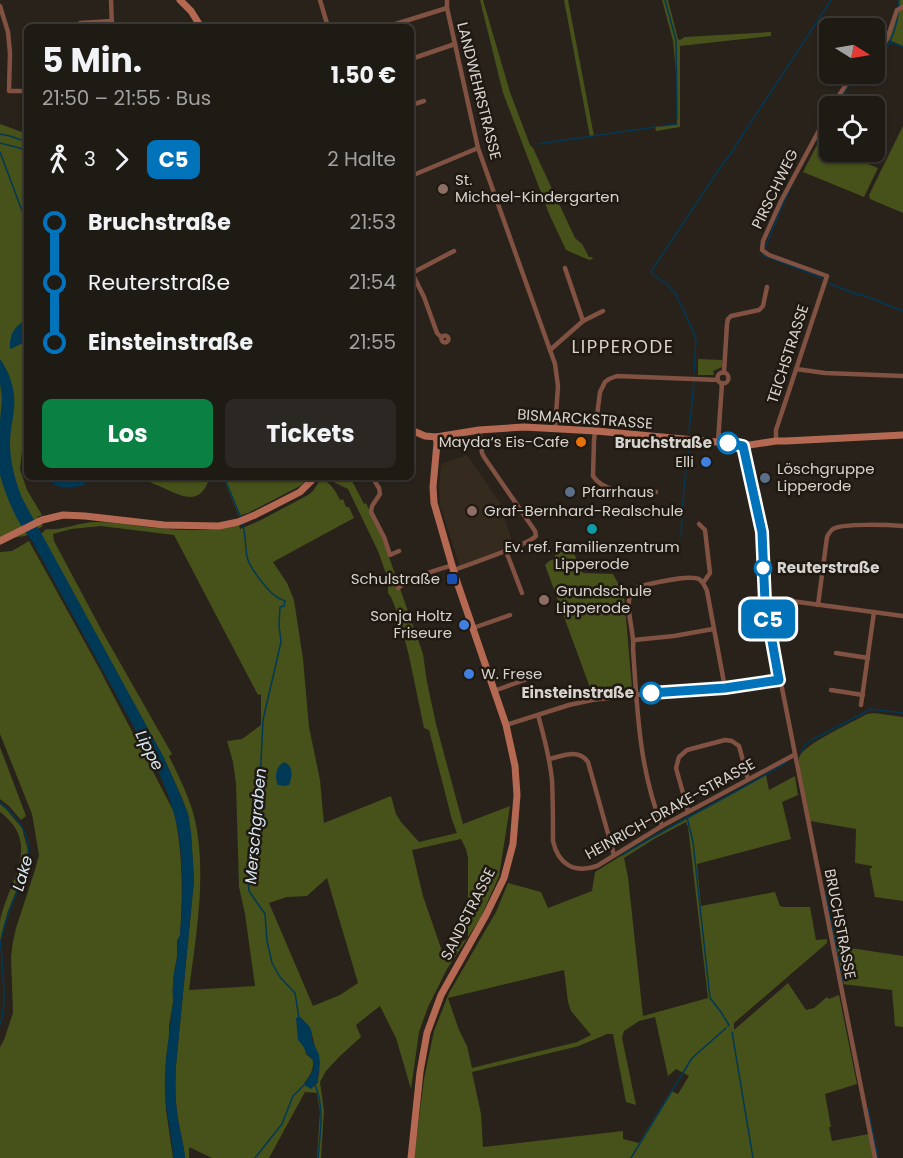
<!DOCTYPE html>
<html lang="de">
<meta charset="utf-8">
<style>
:root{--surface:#1e1a14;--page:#2b2722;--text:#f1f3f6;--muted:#a1a1a0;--line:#3c3834;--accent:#0b8043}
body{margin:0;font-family:Poppins,sans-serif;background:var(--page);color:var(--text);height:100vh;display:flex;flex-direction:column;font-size:22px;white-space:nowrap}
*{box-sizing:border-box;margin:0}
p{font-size:20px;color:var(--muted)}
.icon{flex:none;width:33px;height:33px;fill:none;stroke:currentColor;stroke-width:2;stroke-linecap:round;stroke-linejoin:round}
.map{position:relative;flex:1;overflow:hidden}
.details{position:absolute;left:24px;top:24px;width:390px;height:456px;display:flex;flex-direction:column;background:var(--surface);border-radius:9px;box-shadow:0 2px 4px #0004,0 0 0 2px var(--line)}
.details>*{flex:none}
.badge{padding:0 12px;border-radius:9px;font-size:21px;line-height:39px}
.needle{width:39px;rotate:101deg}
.fabs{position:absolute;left:819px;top:18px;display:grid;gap:12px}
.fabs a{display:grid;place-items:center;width:66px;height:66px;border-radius:9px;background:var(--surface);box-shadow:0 2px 4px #0004,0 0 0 2px var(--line);font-size:30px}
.map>.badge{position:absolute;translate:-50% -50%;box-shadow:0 0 0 3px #fff}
.legs{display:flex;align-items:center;gap:9px;height:66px;padding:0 18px;font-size:20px}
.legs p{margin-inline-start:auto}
.headline{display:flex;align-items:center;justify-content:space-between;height:102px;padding:0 18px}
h1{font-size:33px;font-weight:700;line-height:45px}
.button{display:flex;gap:12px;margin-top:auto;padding:12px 18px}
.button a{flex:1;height:69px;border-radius:9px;background:var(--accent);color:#fff;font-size:24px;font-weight:700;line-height:69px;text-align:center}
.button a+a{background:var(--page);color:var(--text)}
ul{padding:0 18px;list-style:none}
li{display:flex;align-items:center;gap:21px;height:60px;font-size:22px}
li i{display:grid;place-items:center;width:9px;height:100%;margin:0 8px;background:currentColor}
li i::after{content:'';width:15px;height:15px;margin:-8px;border:4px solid;border-radius:50%;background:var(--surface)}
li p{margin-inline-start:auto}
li:first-child i{background:linear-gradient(#0000 50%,currentColor 0)}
li:last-child i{background:linear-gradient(currentColor 50%,#0000 0)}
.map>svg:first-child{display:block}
.built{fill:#352a1e}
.green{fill:#47511a;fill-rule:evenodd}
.water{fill:#003956}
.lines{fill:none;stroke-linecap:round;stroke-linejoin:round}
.stream{stroke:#003956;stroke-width:1.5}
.street{stroke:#815142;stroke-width:4.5}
.secondary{stroke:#b56952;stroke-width:7}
.line-1-casing{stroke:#fff;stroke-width:14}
.line-1{stroke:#0073bb;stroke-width:9}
.education-dot{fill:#8d6e63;stroke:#1f1912;stroke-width:2}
.food-dot{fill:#e8710a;stroke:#1f1912;stroke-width:2}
.stop-1-dot{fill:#fff;stroke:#0073bb;stroke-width:3}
.shop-dot{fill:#3f7fe0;stroke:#1f1912;stroke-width:2}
.service-dot{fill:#5c6f8a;stroke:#1f1912;stroke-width:2}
.culture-dot{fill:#0f9aa8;stroke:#1f1912;stroke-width:2}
.transit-dot{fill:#1a4fb4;stroke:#1f1912;stroke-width:2}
.labels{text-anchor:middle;stroke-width:5;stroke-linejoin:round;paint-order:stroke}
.street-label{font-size:15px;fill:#d6d2cd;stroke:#1f1912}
.poi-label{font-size:15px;fill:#d6d2cd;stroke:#1f1912;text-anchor:start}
.stop-label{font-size:15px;font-weight:bold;fill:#d6d2cd;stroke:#1f1912;text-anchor:end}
.water-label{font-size:16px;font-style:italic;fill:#d6e7f3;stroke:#1f1912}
.quarter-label{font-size:18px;letter-spacing:1.5px;fill:#dcd3ca;stroke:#1f1912}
</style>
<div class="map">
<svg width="903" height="1158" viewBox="0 0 903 1158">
<rect width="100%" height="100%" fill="#28221b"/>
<path class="built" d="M467,455L501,504L499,505L514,545L460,567L440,505L439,486L441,464Z"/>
<g class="green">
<path d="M480,0H483L510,92L530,145L533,148L575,238L582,244L589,257H592L593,259L589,260L566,250L550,216L503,93Z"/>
<path d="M564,0H568L594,136L590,137Z"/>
<path d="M662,0H668L678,39L680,40L685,37L771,32V36L680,46V127L656,131L655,127L677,124L676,72L673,41Z"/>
<path d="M898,0H903V46L889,40L898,12Z"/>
<path d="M0,124L27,134V320L22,322L10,349L27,341V424L25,423L20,469L27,490L42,515L37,517L43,526L25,536L0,539Z"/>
<path d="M903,126V213L870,199L869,195Z"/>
<path d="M818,143L829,148L830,152H838L878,168L864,197L803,172Z"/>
<path d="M698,359L722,360V367L713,371L714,375H698Z"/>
<path d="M121,477H210C199,512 176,492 154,484C144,479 132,478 121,477Z"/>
<path d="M223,477H310L300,486L248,513L239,516Z"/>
<path d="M323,477H348L351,479L364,504L366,503L382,537L423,654L427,682L436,724L463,824L510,806L499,876L480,919L447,969L428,1007L419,1032L411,1089L396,1038L380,1006L356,1025L361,1037L339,1057L326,1071L320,1082L324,1111L321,1158H317L320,1112L317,1093L305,1092L269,1158H212L189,1147V1158H185C184,1145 180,1132 178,1119C175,1101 175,1083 176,1065L194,880L191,833L188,814L182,798L164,758L41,534L46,529C62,531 79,522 96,522C110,522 124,524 138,526C172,530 205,533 239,525L240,529L261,520L308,495L313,491L321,479C331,483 335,490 340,500L343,499L346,507H349L354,518L273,562L287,583L294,600L303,659L309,727L320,780L324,823L391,796L396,814L401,822L419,842L457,833L452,820L429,730L424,728L409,656L399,617L391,597L388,593V579L378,551L348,489ZM101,526L174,535L258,695L261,694V725L242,739L227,741L233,762L236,784L239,887L245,914L255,986L189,990C196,936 207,874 195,820C190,798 179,777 169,756L172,754L102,631L54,541L53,534L71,529ZM461,839L466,849L468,858V938L443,954L423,896L412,850ZM327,878L358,983L340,995L313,1006L269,903L287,897L307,896ZM300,1017C303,1021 307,1024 310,1028C312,1032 318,1061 319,1067C320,1072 318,1076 318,1082L315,1085L304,1083C310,1076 314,1069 313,1060L306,1054Z"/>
<path d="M29,541L99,668L174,812C183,853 183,893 180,935L177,941V957L174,974L173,1002L169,1027V1039L166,1058L165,1089L166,1110L173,1158H0V1047L4,1040L13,1013L11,957L13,941L16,928L35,870L39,855L32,814L0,734V552L12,551Z"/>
<path d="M571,547L583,573L613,574L624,594L632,689L630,692L593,696L545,565L549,561L554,559L555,555Z"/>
<path d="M874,713L903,717V901L875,897L870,872V868H872V866L855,863L856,829L810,821L799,763C799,759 798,758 801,754C811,741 851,723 867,714Z"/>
<path d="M0,747L26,816L21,820L9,806L0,799Z"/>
<path d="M766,775L769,790L795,776L798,795L782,802L791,839L697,864L701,906L775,892L780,906L784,907H810L816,940L827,939V943L734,1023V1030L788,983L806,1010L814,1008L827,997L829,999L839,995L857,1084L825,1094L831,1127H829L832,1141L869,1134L873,1158H414L424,1079L434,1031L449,993L496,912L508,883L541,892L548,908L592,891L595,872L653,836ZM686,822L688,827L708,998L643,1016L628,877L624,858L654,839ZM564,970L568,1002L571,1011L591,1035L577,1042L472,1068L467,1046L459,1030L448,998ZM655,1017L668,1076L676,1069L689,1076L678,1094L671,1091L639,1143L623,1139V1131L483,1147L481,1114L472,1072L579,1046L607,1034H613L626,1102L636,1105L622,1038L624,1031L639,1021Z"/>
<path d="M0,804L6,809L22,828L28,851L22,877L8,911L0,941C0,935 0,928 0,922C7,883 44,845 0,812Z"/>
<path d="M823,890H825L837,946L903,956V1027L895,1026L892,990L842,984Z"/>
</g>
<g class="water">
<path d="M27,320V341L10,349C9,335 14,325 27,320Z"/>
<path d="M0,359C10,373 16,391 14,409C13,420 10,431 10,442C10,462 15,480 22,498L164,758L175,783L188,814L191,833L194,880L176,1065C175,1083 175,1101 178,1119C180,1132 184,1145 185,1158H173C173,1136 165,1113 165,1090C164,1061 170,1032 173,1003C173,997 172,991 173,985C173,975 175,967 177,958C178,950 176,943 180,935C184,886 185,834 165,787C162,778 157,770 153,762L32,541C17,523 6,497 0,475V421L2,399L0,383Z"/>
<path d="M45,477H83L86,484C71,489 56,490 45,477Z"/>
<path d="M284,762C294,766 292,777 289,785L284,786L278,785C274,777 276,766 284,762Z"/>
<path d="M300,1017L309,1026L312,1033V1040L319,1055L320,1063L318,1076V1082L311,1089L304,1085C308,1078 318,1068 312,1059C311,1056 307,1055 306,1052C303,1046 303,1045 298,1040L296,1018Z"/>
</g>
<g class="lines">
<g class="stream">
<path d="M665,0L676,40L677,119"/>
<path d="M890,42L903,47"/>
<path d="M874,65C891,49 899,22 899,0"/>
<path d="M835,106L856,74"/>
<path d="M661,126L677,124"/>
<path d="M0,134L10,136L27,142"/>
<path d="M816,141L830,117"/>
<path d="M0,143L27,150"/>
<path d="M538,144L655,127"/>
<path d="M0,152L27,224"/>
<path d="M765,248L783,204L793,182"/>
<path d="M763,255L822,278"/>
<path d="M829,283L858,295L860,294L903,311"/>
<path d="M694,373L696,340L694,333L676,294L667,284L651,273L652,270L719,169L729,156L831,0"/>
<path d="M689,432L694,382"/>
<path d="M224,477L241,518"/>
<path d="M242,523C247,535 244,548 248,560C251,569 269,593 277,597C279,599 282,599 285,601L284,606L280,607L279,625L281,642L263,720L257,845L248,878L249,891L265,914L267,941L272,963L280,977L295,993L299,1018"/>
<path d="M681,535L684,486L689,447"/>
<path d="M801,753L805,745L812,740L871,709L903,713"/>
<path d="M0,802C59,850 9,885 1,941C0,947 2,954 2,959C3,981 7,1003 0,1024"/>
<path d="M687,817L693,842L710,998L721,1012L729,1025L728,1026"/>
<path d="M622,855C676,822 733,795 787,762"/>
<path d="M825,891L843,983"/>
<path d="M732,1032L753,1158"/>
<path d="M315,1085C325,1108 320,1133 318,1158"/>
<path d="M868,1109L878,1158"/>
<path d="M255,1158L282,1124L293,1096L304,1085"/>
<path d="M631,1158L692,1058L726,1028"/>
</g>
<g class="street">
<path d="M111,0L112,27"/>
<path d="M320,0L328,27"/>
<path d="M447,0V8L478,148L555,364L558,386L555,429"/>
<path d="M0,6L8,32L10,53L9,91H27"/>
<path d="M80,23L112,21"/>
<path d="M386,27L447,8"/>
<path d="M411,59L455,44"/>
<path d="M874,61L887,39L897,10L903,7"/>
<path d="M411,105L424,101"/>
<path d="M832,106L853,74"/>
<path d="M411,176L478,148"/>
<path d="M565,268L583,321"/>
<path d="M411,271L424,297L437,333L441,337"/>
<path d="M412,273L454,251"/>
<circle cx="445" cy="339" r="3.5"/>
<path d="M550,350L583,321L603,311"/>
<path d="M796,369L825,373L903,376"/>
<path d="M724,372L727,324L728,319L731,316L759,310L763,306L767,287"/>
<circle cx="723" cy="378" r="5.5"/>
<path d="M776,441V430L827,276L769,255L762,250L763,241L781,201L830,110"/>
<path d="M718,442L722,383"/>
<path d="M743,446L762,532L765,602L875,1158"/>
<path d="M372,477L379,488L380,494L372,506L371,512L384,537L390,555L399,551"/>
<path d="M656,492C636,492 605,495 593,476L594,440L600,392L605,382L609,379L617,376L718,380"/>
<path d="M699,524L705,530L710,573L703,583"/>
<path d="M506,551L522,593"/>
<path d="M454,570C469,564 528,545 536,536L535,531L484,457L482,453L479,430"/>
<path d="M398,588C410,577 437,570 453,565"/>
<path d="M765,602L791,601L903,616"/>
<path d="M818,605L827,537C829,533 830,531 833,529C843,523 890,525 903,526"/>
<path d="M473,628L510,615"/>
<path d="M634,640L674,636L713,629"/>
<path d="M836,653L868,658"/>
<path d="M831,690L863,695"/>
<path d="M494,691L530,678"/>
<path d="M861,705L874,612"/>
<path d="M538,715C544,737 550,758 552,780C553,800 553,821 553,841C558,864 574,874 597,866L662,826L794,755"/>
<path d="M506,725L569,705L592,700L636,695L725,688L779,680"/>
<path d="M549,759C563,756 578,748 588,762L614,855"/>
<path d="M688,811L676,768L679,757L687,750L725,740L732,741L739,746L748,779"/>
<path d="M662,826C639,770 637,707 633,648C635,634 625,609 630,596C631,591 636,588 639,586C652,584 689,574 699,579C703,582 705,586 707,591L725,688"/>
</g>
<g class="secondary">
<path d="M180,0L191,11L201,27"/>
<path d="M411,430L425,436L436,437L479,430L524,427L596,431L728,443L743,446L776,441H786L903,435"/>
<path d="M0,541L42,520L63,515L85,516L164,525L219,526L238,522L255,515L300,492L315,477"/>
<path d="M411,1158L420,1072L427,1033L441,995L486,915L504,878L513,844L517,795L515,766L506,725L456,579L434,503L433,487L437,443L436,437"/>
</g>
</g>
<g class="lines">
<defs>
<path id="line-1" d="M651,693L725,688L779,680L765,602L762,532L743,446L728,443"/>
</defs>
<use href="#line-1" class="line-1-casing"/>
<use href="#line-1" class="line-1"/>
</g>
<g class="education-dot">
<circle cx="443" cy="189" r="6"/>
<circle cx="472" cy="511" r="6"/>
<circle cx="544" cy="600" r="6"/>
</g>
<circle class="food-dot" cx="581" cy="442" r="6"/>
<g class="stop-1-dot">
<circle cx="728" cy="443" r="10"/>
<circle cx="763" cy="568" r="8"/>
<circle cx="651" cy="693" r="10"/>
</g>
<g class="shop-dot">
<circle cx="706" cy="462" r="6"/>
<circle cx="464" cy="625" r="6"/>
<circle cx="469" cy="674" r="6"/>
</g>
<g class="service-dot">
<circle cx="765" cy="478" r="6"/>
<circle cx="570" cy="492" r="6"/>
</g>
<circle class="culture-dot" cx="592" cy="529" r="6"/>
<rect class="transit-dot" x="446" y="573" width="12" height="12" rx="3"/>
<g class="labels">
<g class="street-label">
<text transform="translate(479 91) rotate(76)" y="5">LANDWEHRSTRASSE</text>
<text transform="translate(775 189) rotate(-64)" y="5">PIRSCHWEG</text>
<text transform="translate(788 354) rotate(-72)" y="5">TEICHSTRASSE</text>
<text transform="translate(585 419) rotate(4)" y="5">BISMARCKSTRASSE</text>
<text transform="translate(670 809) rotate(-29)" y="5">HEINRICH-DRAKE-STRASSE</text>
<text transform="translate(468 914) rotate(-63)" y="5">SANDSTRASSE</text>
<text transform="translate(840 924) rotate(79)" y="5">BRUCHSTRASSE</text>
</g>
<g class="poi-label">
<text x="455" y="185">St.<tspan x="455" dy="17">Michael-Kindergarten</tspan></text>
<text x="569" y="447" text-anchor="end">Mayda‘s Eis-Cafe</text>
<text x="694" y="467" text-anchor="end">Elli</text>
<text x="777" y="474">Löschgruppe<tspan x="777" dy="17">Lipperode</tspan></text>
<text x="582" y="497">Pfarrhaus</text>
<text x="484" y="516">Graf-Bernhard-Realschule</text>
<text x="592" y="552" text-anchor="middle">Ev. ref. Familienzentrum<tspan x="592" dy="17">Lipperode</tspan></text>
<text x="440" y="584" text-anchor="end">Schulstraße</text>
<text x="556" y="596">Grundschule<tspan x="556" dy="17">Lipperode</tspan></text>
<text x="452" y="621" text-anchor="end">Sonja Holtz<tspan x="452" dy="17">Friseure</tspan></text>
<text x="481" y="679">W. Frese</text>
</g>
<g class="stop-label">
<text x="712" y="448">Bruchstraße</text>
<text x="777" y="573" text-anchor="start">Reuterstraße</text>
<text x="634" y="698">Einsteinstraße</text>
</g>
<g class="water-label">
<text transform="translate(150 750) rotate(63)" y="6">Lippe</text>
<text transform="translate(255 826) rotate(-85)" y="6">Merschgraben</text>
<text transform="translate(22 873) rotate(-74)" y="6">Lake</text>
</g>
<g class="quarter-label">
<text x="623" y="353">LIPPERODE</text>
</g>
</g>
</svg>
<div class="fabs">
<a><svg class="needle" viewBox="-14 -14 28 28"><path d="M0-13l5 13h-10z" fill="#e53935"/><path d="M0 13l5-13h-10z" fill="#a1a1a0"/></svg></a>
<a><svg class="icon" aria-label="locate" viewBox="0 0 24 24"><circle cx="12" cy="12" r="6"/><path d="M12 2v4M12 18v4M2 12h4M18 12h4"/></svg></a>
</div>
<b class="badge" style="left:768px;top:619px;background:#0073bb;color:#fff">C5</b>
<section class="details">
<div class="headline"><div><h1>5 Min.</h1><p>21:50 – 21:55 · Bus</p></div><b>1.50 €</b></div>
<div class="legs"><svg class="icon" aria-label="walk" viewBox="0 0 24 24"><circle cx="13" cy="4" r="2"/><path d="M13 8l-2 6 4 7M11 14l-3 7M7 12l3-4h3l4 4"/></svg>3<svg class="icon" aria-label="forward" viewBox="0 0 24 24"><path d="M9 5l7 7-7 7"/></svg><b class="badge" style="background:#0073bb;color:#fff">C5</b><p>2 Halte</p></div>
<ul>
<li><i style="color:#0073bb"></i><b>Bruchstraße</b><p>21:53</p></li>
<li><i style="color:#0073bb"></i><span>Reuterstraße</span><p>21:54</p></li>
<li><i style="color:#0073bb"></i><b>Einsteinstraße</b><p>21:55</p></li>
</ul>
<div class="button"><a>Los</a><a>Tickets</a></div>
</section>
</div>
